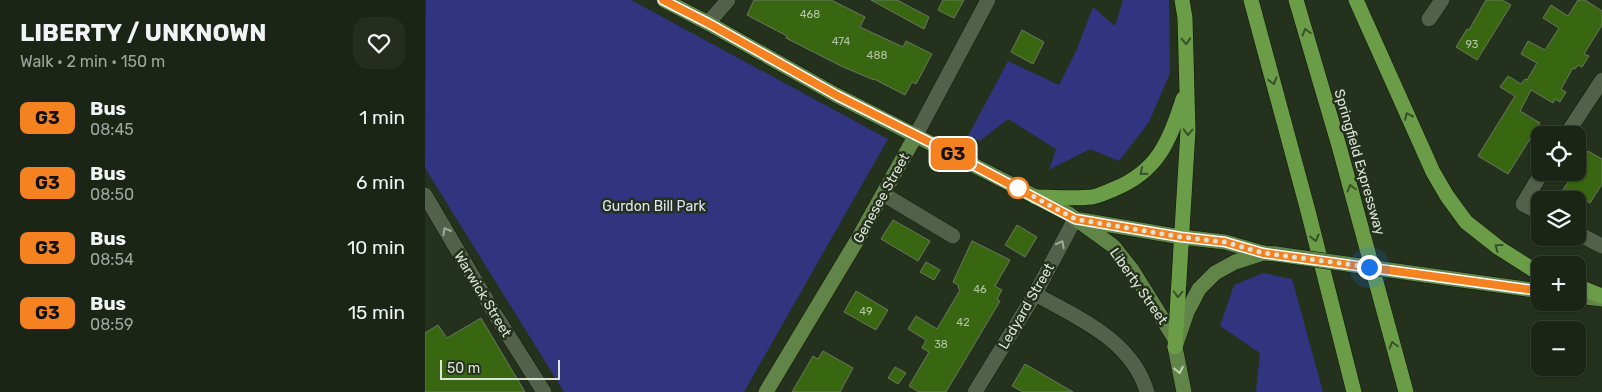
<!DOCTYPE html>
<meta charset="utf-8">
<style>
:root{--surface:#1b2515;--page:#242d1e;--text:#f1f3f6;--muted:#a0a5a0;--line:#394234}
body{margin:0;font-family:Rubik,sans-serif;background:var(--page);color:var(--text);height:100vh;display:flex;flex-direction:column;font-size:19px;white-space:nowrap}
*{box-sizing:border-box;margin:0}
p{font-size:16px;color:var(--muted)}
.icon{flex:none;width:28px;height:28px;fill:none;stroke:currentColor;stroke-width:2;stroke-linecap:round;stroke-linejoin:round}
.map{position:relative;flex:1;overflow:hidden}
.details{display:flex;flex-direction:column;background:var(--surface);width:425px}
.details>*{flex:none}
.badge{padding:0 10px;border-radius:8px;font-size:18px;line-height:32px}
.fabs{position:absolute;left:1106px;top:126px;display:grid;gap:10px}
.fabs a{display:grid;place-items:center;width:55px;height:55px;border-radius:10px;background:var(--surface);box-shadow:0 1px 4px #0004,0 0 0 1px var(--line);font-size:25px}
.scale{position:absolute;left:15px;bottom:12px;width:120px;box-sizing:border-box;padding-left:5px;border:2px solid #dce4d7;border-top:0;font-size:14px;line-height:18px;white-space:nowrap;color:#dce4d7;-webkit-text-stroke:4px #24311c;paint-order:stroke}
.you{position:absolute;width:25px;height:25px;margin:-12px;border:4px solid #fff;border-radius:50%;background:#1a73e8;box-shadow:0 0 0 8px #1a73e833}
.map>.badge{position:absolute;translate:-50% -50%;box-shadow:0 0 0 2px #fff}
.round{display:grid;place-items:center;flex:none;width:52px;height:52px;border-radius:15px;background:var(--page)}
.overview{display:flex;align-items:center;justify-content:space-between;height:85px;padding:0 20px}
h1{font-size:24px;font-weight:700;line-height:38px}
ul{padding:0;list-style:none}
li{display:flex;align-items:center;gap:15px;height:65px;padding:0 20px}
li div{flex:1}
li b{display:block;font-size:19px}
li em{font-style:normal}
li .badge{min-width:55px;font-weight:700;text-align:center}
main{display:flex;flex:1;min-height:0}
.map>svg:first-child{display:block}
.green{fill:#31347e}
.building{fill:#396610;stroke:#6a7861}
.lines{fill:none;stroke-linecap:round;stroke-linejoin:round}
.minor-casing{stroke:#0d1806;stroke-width:16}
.major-casing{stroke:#0d1806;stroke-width:16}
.highway-casing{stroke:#0d1806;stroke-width:16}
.minor{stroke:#53614a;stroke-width:15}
.major{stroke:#618549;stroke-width:15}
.highway{stroke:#6b9d49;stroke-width:15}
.major-bridge-casing{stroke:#0d1806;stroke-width:16;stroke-linecap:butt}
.major-bridge{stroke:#618549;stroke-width:15}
.oneway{stroke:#39512a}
.oneway2{stroke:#9ea998}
.oneway3{stroke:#c3d1bb}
.line-casing{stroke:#fff;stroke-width:11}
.line{stroke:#f58220;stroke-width:8}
.walk{stroke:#dce4d7;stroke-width:5;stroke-dasharray:0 9}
.stop-dot{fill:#fff;stroke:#f58220;stroke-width:2.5}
.labels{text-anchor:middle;stroke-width:5;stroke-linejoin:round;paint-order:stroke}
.number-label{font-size:11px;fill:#b3c4a5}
.street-label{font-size:14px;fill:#dce4d7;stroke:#24311c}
.park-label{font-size:14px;fill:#dfe3f9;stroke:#24311c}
</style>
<main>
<section class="details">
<div class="overview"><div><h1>LIBERTY / UNKNOWN</h1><p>Walk · 2 min · 150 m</p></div><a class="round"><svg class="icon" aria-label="heart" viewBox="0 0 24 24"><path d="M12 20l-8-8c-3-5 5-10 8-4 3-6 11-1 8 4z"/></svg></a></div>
<ul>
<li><span class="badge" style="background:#f58220;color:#111">G3</span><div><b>Bus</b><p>08:45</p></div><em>1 min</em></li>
<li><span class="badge" style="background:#f58220;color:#111">G3</span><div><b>Bus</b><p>08:50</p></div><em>6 min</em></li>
<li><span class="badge" style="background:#f58220;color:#111">G3</span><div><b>Bus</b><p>08:54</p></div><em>10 min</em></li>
<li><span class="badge" style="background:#f58220;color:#111">G3</span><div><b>Bus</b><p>08:59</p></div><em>15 min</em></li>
</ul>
</section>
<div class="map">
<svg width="1177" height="392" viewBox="0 0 1177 392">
<rect width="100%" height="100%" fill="#24311c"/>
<g class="green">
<path d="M1,0H206L463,139L319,392H139L0,168Z"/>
<path d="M698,0H744L745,73L724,122L694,161L665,149L624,170L631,149L583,119L555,141L543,136L583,61L634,85L652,49L668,7L690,26Z"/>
<path d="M838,273L867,279L898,392H831L835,353L795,326L809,285Z"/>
</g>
<g class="building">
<path d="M329,0H406L440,17L435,27L478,47L481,41L507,54L491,84L487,82L480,95L449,79V80L416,66L361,38L362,36L322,15Z"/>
<path d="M446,0H472L504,17L499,29Z"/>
<path d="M518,0H539L529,18L513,10Z"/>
<path d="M1061,0H1077L1086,5L1052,60L1031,47L1042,29L1044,30Z"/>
<path d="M1153,0H1160L1177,11V25L1159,54L1164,56L1157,67L1153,65L1150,69L1148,68L1136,89L1141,92L1135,102L1130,99L1128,103L1106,90L1095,111L1115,123L1083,174L1053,156L1090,96L1075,87L1083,76L1096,84L1100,79L1102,80L1112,63L1096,54L1103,41L1120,50L1134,28L1118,18L1126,5L1143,16Z"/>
<path d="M597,30L619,42L608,64L586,52Z"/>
<path d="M1163,151L1177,159V184L1165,203L1159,199L1157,202L1138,190L1149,173L1152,172V168Z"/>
<path d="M468,220L505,241L493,261L456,239Z"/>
<path d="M592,225L612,237L600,257L580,245Z"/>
<path d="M547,241L585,260L570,286L577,290L572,299L575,301L521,392H494L484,386L504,352L497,348L501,340L483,329L491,316L512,329L535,290L533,288L534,286L528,282Z"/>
<path d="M501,262L515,270L509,280L495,272Z"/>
<path d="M431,291L463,310L451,330L419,312Z"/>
<path d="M56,318L100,392H0V333L13,325L22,338Z"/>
<path d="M398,351L428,368L415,392H367L388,356L393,359Z"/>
<path d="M600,364L648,392H598L587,386Z"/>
<path d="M470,367L481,373L473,384L463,378Z"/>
</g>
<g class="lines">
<defs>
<g id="minor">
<path d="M1004,19L1017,0"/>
<path d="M283,23L303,0"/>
<path d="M491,135L563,0"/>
<path d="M1141,135L1177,80"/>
<path d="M458,194L528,236"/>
<path d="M0,195L71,316L119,392"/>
<path d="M1115,213L1098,204L1117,172"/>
<path d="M1152,233L1177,246"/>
<path d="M610,294C653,318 707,340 722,392"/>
<path d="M550,392L610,294L650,219"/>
</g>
<g id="major">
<path d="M239,0L283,23L411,95L644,214L688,246L707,270L750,339"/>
<path d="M656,220L756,237L800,242L838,253"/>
<path d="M1000,275L1115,291"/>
<path d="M1152,296L1177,299"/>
<path d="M341,392L434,237L491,135"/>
<path d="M759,392L750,347L762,312L774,289L790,273L810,262L838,253L851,254"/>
</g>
<g id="highway">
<path d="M826,0L883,211L929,392"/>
<path d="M871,0L914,146L981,392"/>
<path d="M931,0L1008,172L1022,196L1041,222L1074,248L1107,269L1115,272"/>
<path d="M610,197C628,197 649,199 667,197C674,196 682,192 689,189C732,172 745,141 758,99"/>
<path d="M1152,286L1177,296"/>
<path d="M750,347L763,130L760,18L757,0"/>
</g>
</defs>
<use href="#minor" class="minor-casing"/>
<use href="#major" class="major-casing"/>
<use href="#highway" class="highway-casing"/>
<use href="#minor" class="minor"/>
<use href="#major" class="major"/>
<use href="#highway" class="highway"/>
<defs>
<path id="major-bridge" d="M851,254L1000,275"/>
</defs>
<use href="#major-bridge" class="major-bridge-casing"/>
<use href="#major-bridge" class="major-bridge"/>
</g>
<defs><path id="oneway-chevron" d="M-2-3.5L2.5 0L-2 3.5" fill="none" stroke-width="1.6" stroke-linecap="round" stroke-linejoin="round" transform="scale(1.25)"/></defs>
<g class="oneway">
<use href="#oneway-chevron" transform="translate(881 32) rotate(-106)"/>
<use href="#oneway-chevron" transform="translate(761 41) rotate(88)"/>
<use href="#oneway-chevron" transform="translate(848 81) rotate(74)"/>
<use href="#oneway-chevron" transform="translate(983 116) rotate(-114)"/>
<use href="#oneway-chevron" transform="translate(763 132) rotate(91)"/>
<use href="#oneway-chevron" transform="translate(718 172) rotate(141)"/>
<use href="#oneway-chevron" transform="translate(926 188) rotate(-105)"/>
<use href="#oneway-chevron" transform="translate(890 238) rotate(76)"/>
<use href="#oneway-chevron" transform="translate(1073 247) rotate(-144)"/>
<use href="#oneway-chevron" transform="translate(753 294) rotate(93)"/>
<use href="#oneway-chevron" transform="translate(968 345) rotate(-105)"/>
</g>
<g class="oneway2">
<use href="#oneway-chevron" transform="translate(21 231) rotate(-120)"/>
<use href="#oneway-chevron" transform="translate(636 244) rotate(-62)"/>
</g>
<use class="oneway3" href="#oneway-chevron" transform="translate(754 370) rotate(79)"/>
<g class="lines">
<defs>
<path id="line" d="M238,0L283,23L411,95L520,150L650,219L756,237L800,242L838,253L1115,291"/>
</defs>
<use href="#line" class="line-casing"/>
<use href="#line" class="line"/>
<path class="walk" d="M593,188L650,219L756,237L800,242L838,253L944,267"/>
</g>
<circle class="stop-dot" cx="593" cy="188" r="10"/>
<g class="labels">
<g class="number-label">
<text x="385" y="18">468</text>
<text x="416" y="45">474</text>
<text x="1047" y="48">93</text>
<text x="452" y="59">488</text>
<text x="555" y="293">46</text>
<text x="441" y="315">49</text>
<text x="538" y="326">42</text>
<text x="516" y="348">38</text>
</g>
<g class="street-label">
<text transform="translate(935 162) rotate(74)" y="5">Springfield Expressway</text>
<text transform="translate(456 198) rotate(-61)" y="5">Genesee Street</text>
<text transform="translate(714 286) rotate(55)" y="5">Liberty Street</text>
<text transform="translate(58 294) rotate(59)" y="5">Warwick Street</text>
<text transform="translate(601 306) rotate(-60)" y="5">Ledyard Street</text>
</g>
<g class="park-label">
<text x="229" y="211">Gurdon Bill Park</text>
</g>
</g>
</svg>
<div class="fabs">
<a><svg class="icon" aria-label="locate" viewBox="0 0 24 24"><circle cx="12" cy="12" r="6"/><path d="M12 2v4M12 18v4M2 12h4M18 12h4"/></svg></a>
<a><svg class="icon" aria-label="layers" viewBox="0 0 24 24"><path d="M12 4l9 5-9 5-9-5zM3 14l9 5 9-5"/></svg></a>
<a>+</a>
<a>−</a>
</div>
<div class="scale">50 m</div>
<div class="you" style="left:944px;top:267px"></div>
<b class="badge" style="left:528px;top:154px;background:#f58220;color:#111">G3</b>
</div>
</main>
